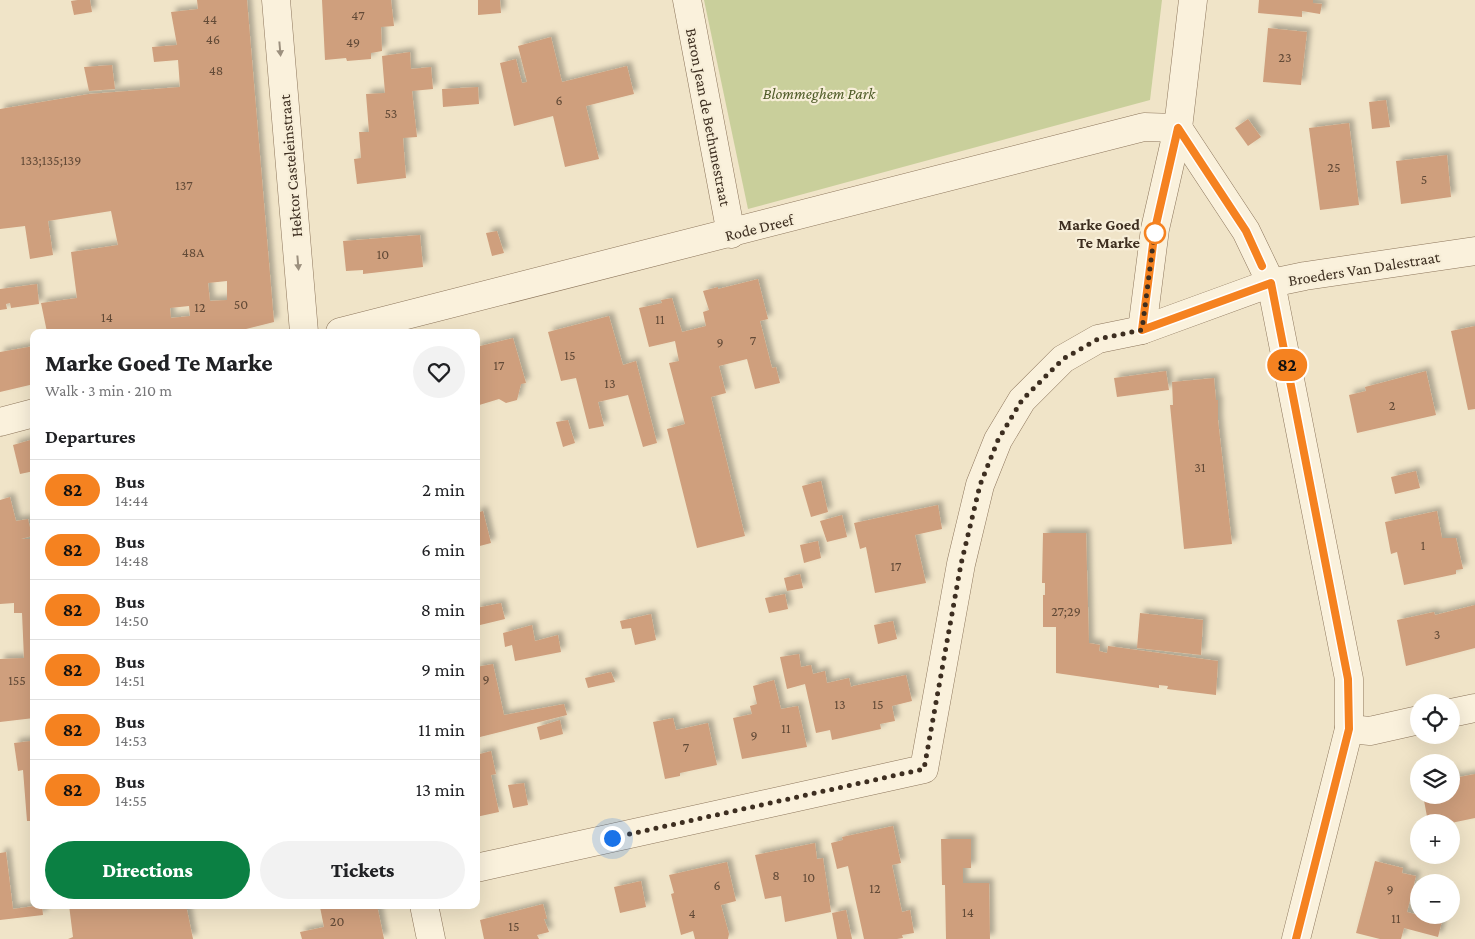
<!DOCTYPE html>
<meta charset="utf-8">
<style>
:root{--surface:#fff;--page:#f2f2f2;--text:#202124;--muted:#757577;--line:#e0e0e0;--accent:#0b8043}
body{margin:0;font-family:"Crimson Pro",serif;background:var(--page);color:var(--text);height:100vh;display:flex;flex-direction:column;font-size:19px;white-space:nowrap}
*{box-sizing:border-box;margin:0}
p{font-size:16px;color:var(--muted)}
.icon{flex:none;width:28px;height:28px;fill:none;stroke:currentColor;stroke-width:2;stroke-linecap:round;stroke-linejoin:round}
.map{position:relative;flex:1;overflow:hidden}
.drawer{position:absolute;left:30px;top:329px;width:450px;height:580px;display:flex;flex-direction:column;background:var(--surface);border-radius:10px;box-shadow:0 5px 20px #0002}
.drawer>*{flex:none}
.badge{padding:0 10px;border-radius:16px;font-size:18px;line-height:32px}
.fabs{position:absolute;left:1410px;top:694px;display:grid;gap:10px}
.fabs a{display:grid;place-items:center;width:50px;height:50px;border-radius:50%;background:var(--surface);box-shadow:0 5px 20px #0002;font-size:25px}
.you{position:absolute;width:25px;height:25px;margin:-12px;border:4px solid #fff;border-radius:50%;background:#1a73e8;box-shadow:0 0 0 8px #1a73e833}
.map>.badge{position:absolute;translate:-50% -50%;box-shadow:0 0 0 2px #fff}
h2{padding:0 15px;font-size:19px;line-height:45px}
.round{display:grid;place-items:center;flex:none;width:52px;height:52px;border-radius:26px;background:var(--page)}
.head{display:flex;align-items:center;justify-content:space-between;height:85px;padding:0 15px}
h1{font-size:24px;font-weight:800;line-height:38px}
.primary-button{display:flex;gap:10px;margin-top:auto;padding:10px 15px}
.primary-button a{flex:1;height:58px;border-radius:30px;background:var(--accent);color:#fff;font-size:20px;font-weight:800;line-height:58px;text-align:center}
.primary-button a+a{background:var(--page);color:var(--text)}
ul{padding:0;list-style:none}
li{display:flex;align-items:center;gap:15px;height:60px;padding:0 15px;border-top:1px solid var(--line)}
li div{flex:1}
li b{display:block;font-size:19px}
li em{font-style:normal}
li .badge{min-width:55px;font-weight:700;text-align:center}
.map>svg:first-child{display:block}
.green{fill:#c9cf9b}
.building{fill:#cf9f7d;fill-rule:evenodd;filter:url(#shadow)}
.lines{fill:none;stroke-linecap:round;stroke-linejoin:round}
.minor-casing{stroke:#8d765c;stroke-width:29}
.minor{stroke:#faf1dc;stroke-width:28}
.oneway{fill:#9c907e}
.line-casing{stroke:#fff;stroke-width:11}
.line{stroke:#f58220;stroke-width:8}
.walk{stroke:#3d2e20;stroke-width:5;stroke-dasharray:0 9}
.stop-dot{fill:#fff;stroke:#f58220;stroke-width:2.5}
.labels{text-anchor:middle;stroke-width:4.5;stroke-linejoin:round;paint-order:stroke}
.number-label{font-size:14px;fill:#624a37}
.park-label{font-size:16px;font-style:italic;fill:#4d5a26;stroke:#f7eed8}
.street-label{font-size:16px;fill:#3d2e20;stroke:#f7eed8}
.stop-label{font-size:16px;font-weight:bold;fill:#3d2e20;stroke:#f7eed8;text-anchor:end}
</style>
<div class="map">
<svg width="1475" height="939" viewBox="0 0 1475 939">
<defs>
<filter id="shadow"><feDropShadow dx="4.5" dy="-4.5" stdDeviation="2.5" flood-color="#0004"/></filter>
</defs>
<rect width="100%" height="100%" fill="#f0e4c8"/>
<path class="green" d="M704,0H1162L1150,100L748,209Z"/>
<g class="building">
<path d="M78,0H90L92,12L74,15L71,1Z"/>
<path d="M197,0H247L274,322L234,332H47L41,303L77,298L71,252L118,245L111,211L48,221L53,255L30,259L25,226L0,229V109L89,94L180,87L178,60L154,62L152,47L177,45L171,12L198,9ZM227,281V300L210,301L208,283ZM189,306L190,316L171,318L170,308Z"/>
<path d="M322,0H391L394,26L381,27L382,51L371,53V59L347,61L346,58L325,60Z"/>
<path d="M478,0H500L501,13L478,15Z"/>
<path d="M1259,0H1313V3L1322,4L1320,14L1302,11V17L1258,13Z"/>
<path d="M1268,28L1307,32L1301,85L1263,82Z"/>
<path d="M551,37L562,82L627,66L634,94L586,106L599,159L565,167L553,116L514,126L500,63L516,59L522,83L527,82L518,46Z"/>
<path d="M410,52L411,69L431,67L433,89L412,91L417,137L403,138L406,178L357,184L354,159L361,158L359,132H369L366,94L385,93L382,56Z"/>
<path d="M112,65L115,89L89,91L84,67Z"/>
<path d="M478,87L479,104L443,107L442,89Z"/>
<path d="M1386,100L1390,127L1372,129L1369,102Z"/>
<path d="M1248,119L1261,137L1248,146L1235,128Z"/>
<path d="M1349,123L1359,205L1320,210L1309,128Z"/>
<path d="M1447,155L1451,197L1401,204L1396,161Z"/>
<path d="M497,231L504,253L492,256L486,233Z"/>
<path d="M420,235L423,267L363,274V270L346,271L343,241Z"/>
<path d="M758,279L768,319L760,321L772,368L776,367L780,383L755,389L747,359L719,366L726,393L711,397L745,536L697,548L667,429L685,424L669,363L679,361L675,341L649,347L639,308L662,303L661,300L672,298L682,332L706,326L703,312L709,310L703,291L718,287V289Z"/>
<path d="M37,284L39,304L11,308L10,303L6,304L7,309L0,310V289Z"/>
<path d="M609,316L623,365L636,361L657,443L643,447L628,395L598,402L604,426L589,429L576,378L561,381L548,332Z"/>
<path d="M1475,326V409L1468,410L1451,331Z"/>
<path d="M513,338L526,383L521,384L517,400L506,403L499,399L476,406V347Z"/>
<path d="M34,346V384L0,392V352Z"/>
<path d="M1166,371L1169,390L1117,397L1114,378Z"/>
<path d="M1426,371L1436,415L1357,433L1349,395L1366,391L1365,387Z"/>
<path d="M1214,378L1216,400H1218V420L1232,544L1184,549L1170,405H1173L1172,382Z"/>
<path d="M568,420L575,443L563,447L556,422Z"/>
<path d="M34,439V471L20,474L13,445Z"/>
<path d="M1416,471L1420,488L1395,494L1391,477Z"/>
<path d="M821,481L828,512L811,517L802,486Z"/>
<path d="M10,497L16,521L28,519L32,536L21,539H34V718L0,722V659L24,658L22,613H14V603L0,604V500Z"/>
<path d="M938,505L942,529L915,535L926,583L875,593L866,547L860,549L854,523Z"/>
<path d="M483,511L491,543L476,547V513Z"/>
<path d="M1437,511L1442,538H1456L1463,569L1456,570V574L1404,585L1397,552L1391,554L1385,522Z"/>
<path d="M842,515L847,537L827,542L820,521Z"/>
<path d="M1043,533H1086L1089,643L1100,645L1099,651L1107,653L1108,646L1218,661L1216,695L1167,689L1168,686L1159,685V688L1056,673V627H1043V595H1045V583H1042Z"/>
<path d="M818,541L821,558L804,563L800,545Z"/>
<path d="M800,574L803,588L787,591L784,578Z"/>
<path d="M785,594L788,609L769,613L765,598Z"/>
<path d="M501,603L505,619L476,626V608Z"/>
<path d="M1475,605V648L1406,666L1397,620L1434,612L1435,615Z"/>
<path d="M1140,613L1203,620L1201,655L1137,648Z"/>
<path d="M651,614L656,640L635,645L631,628L622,629L620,621Z"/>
<path d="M893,621L897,639L878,644L874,625Z"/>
<path d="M532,625L535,641L558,635L561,652L515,661L512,645L505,647L503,633Z"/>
<path d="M799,654L801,667L811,665L813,674L825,671L827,683L849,678L851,687L853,686L906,675L912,701L892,706L895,721L880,724L881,729L832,740L830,730L816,733L805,684L787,689L780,657Z"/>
<path d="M493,664L504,715L564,704L567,715L476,738V667Z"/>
<path d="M611,672L615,682L588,688L585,678Z"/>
<path d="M774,680L781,709L798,706L807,747L742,759L733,718L752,714L750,706L757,704L753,686Z"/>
<path d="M673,718L676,730L708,723L717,765L680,773V776L665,779L653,722Z"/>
<path d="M560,720L563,734L540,740L537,727Z"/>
<path d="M31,741V745L34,744V821H27L23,770L18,771L14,743Z"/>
<path d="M491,751L496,774L491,775L499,812L476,817V755Z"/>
<path d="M1451,769L1454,778L1475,774V818L1451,823L1428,822L1423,795H1451Z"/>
<path d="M524,783L528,805L513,808L508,785Z"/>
<path d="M893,826L901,863L892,865L902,912L910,910L914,933L902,935L903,938L897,939H864L848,866L837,869L831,843L843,840L842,837Z"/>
<path d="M941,839H971V868H963V883H989L990,939H946L945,885H942Z"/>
<path d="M815,843L817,859L823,858L831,912L785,922L781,896L765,899L755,855Z"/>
<path d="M6,852L13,909L42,905L43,915L0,920V853Z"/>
<path d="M1375,861L1403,868L1402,873L1416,876L1407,912L1442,921L1438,937L1404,928L1401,939H1380L1356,933Z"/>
<path d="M727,862L736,901L721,905L729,934L728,939H695L693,931L681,935L671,894L674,893L669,875Z"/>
<path d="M641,881L646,907L620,913L614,887Z"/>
<path d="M543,904L547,919H544L549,932L537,935L539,939H484L480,920Z"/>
<path d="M69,905H186L193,939H68L73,937Z"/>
<path d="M314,905H377L384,939H302L300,932L324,927L320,907L315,909Z"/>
<path d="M846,910L852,939H837L832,913Z"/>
</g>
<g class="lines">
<defs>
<g id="minor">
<path d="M276,0L304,332"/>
<path d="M687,0L731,234"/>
<path d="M1178,128L1246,231L1271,283L1349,679V729L1296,939"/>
<path d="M1142,330L1155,229L1178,128L1193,0"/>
<path d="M340,332L1144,127L1178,128"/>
<path d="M0,422L34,413"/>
<path d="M1451,713L1475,708"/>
<path d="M1349,729L1370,731L1419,720"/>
<path d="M476,868L924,769L961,564L980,485L998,440L1022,400L1063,359L1098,339L1142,330L1271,283L1305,276L1475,251"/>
<path d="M424,905L431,939"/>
</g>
</defs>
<use href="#minor" class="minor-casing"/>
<use href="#minor" class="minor"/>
</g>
<defs><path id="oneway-solid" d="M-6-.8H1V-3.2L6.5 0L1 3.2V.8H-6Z" transform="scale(1.25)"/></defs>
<g class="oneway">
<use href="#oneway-solid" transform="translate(280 49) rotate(85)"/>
<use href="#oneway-solid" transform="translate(298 263) rotate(85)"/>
</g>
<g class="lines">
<defs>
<path id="line" d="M1262,266L1246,231L1178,128L1155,229L1142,330L1271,283L1348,679L1349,729L1296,939"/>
</defs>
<use href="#line" class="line-casing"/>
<use href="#line" class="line"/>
<path class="walk" d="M612,838L924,769L961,564L980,485L998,440L1022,400L1063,359L1098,339L1142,330L1155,229V233"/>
</g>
<circle class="stop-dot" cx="1155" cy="233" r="10"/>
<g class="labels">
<g class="number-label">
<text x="358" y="20">47</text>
<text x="210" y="24">44</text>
<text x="213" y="44">46</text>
<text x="353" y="47">49</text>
<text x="1285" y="62">23</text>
<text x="216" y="75">48</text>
<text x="559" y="105">6</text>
<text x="391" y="118">53</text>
<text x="51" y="165">133;135;139</text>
<text x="1334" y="172">25</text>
<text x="1424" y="184">5</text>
<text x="184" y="190">137</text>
<text x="193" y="257">48A</text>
<text x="383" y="259">10</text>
<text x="241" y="309">50</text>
<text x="200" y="312">12</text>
<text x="107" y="322">14</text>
<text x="660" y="324">11</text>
<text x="753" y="345">7</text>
<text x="720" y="347">9</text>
<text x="570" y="360">15</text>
<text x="499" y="370">17</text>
<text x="610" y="388">13</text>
<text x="1392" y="410">2</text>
<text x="1200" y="472">31</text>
<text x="1423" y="550">1</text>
<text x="896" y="571">17</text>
<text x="1066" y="616">27;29</text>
<text x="1437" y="639">3</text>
<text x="486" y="684">9</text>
<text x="17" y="685">155</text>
<text x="840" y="709">13</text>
<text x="878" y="709">15</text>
<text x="786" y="733">11</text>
<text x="754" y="740">9</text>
<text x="686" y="752">7</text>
<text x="776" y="880">8</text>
<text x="809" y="882">10</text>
<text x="717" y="890">6</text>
<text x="875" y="893">12</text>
<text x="1390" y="894">9</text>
<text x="968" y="917">14</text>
<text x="692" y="918">4</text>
<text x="1396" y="923">11</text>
<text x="337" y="926">20</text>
<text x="514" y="931">15</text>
</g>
<g class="park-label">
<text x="819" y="99">Blommeghem Park</text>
</g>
<g class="street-label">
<text transform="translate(709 117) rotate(79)" y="6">Baron Jean de Bethunestraat</text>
<text transform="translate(290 166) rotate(-95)" y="6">Hektor Casteleinstraat</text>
<text transform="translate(759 227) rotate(-14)" y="6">Rode Dreef</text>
<text transform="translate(1364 268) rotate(-9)" y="6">Broeders Van Dalestraat</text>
</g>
<g class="stop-label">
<text x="1140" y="230">Marke Goed<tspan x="1140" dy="18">Te Marke</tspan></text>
</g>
</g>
</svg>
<div class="fabs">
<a><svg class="icon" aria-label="locate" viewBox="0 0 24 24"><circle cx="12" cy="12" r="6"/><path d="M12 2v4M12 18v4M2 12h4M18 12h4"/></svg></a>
<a><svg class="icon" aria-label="layers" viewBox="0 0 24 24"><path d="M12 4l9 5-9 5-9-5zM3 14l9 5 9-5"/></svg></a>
<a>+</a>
<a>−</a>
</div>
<div class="you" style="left:612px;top:838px"></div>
<b class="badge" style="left:1287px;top:365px;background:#f58220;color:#111">82</b>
<section class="drawer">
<div class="head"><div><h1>Marke Goed Te Marke</h1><p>Walk · 3 min · 210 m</p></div><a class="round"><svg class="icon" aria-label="heart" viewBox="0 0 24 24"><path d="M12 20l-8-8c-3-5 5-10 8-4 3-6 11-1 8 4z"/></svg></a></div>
<h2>Departures</h2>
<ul>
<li><span class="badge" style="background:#f58220;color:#111">82</span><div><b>Bus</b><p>14:44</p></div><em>2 min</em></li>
<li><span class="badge" style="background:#f58220;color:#111">82</span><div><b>Bus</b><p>14:48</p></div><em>6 min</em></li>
<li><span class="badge" style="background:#f58220;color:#111">82</span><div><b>Bus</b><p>14:50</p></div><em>8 min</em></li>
<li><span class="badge" style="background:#f58220;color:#111">82</span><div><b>Bus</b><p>14:51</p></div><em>9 min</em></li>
<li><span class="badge" style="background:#f58220;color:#111">82</span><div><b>Bus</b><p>14:53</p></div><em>11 min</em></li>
<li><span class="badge" style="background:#f58220;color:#111">82</span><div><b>Bus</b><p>14:55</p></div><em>13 min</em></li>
</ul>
<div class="primary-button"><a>Directions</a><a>Tickets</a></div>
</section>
</div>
